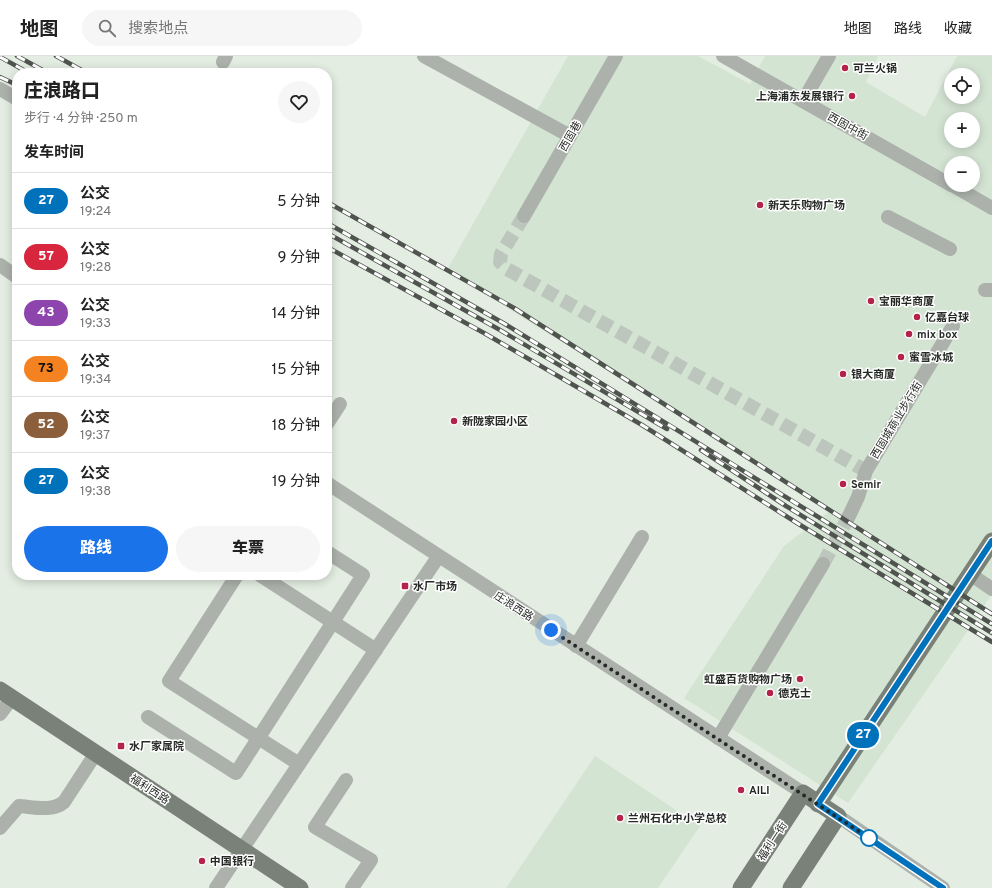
<!DOCTYPE html>
<html lang="zh">
<meta charset="utf-8">
<style>
:root{--surface:#fff;--page:#f6f6f6;--text:#222;--muted:#767676;--line:#e0e0e0;--accent:#1a73e8}
body{margin:0;font-family:Overpass,"Noto Sans SC",sans-serif;background:var(--page);color:var(--text);height:100vh;display:flex;flex-direction:column;font-size:15px;white-space:nowrap}
*{box-sizing:border-box;margin:0}
p{font-size:13px;color:var(--muted)}
.icon{flex:none;width:22px;height:22px;fill:none;stroke:currentColor;stroke-width:2;stroke-linecap:round;stroke-linejoin:round}
.map{position:relative;flex:1;overflow:hidden}
.panel{position:absolute;left:12px;top:12px;width:320px;height:512px;display:flex;flex-direction:column;background:var(--surface);border-radius:16px;box-shadow:0 2px 10px #0003}
.panel>*{flex:none}
.badge{padding:0 8px;border-radius:13px;font-size:14px;line-height:26px}
.buttons{position:absolute;left:944px;top:12px;display:grid;gap:8px}
.buttons a{display:grid;place-items:center;width:36px;height:36px;border-radius:50%;background:var(--surface);box-shadow:0 2px 10px #0003;font-size:20px}
.you{position:absolute;width:20px;height:20px;margin:-10px;border:3px solid #fff;border-radius:50%;background:#1a73e8;box-shadow:0 0 0 6px #1a73e833}
.map>.badge{position:absolute;translate:-50% -50%;box-shadow:0 0 0 2px #fff}
h2{padding:0 12px;font-size:15px;line-height:36px}
.round{display:grid;place-items:center;flex:none;width:42px;height:42px;border-radius:21px;background:var(--page)}
.summary{display:flex;align-items:center;justify-content:space-between;height:68px;padding:0 12px}
h1{font-size:19px;font-weight:800;line-height:30px}
.button{display:flex;gap:8px;margin-top:auto;padding:8px 12px}
.button a{flex:1;height:46px;border-radius:24px;background:var(--accent);color:#fff;font-size:16px;font-weight:800;line-height:46px;text-align:center}
.button a+a{background:var(--page);color:var(--text)}
ul{padding:0;list-style:none}
li{display:flex;align-items:center;gap:12px;height:56px;padding:0 12px;border-top:1px solid var(--line)}
li div{flex:1}
li b{display:block;font-size:15px}
li em{font-style:normal}
li .badge{min-width:44px;font-weight:700;text-align:center}
header{display:flex;align-items:center;gap:24px;box-sizing:border-box;height:56px;padding:0 20px;background:var(--surface);border-bottom:1px solid var(--line)}
header strong{font-size:19px}
nav{display:flex;gap:22px;margin-inline-start:auto;font-size:14px}
.search{width:280px;height:36px;background:var(--page);display:flex;align-items:center;gap:10px;box-sizing:border-box;padding:0 14px;border-radius:22px;color:var(--muted);font-size:15px}
.map>svg:first-child{display:block}
.built{fill:#d4e4d3;fill-rule:evenodd}
.lines{fill:none;stroke-linecap:round;stroke-linejoin:round}
.minor-tunnel{stroke:#bdc6bc;stroke-width:14;stroke-dasharray:14 7;stroke-linecap:butt}
.minor{stroke:#acb1ac;stroke-width:14}
.major{stroke:#798179;stroke-width:17}
.rail-casing{stroke:#4f544f;stroke-width:4.5}
.rail{stroke:#fff;stroke-width:3;stroke-dasharray:9;stroke-linecap:butt}
.line-casing{stroke:#fff;stroke-width:9}
.line{stroke:#0072bc;stroke-width:6}
.walk{stroke:#262a26;stroke-width:4;stroke-dasharray:0 7.2}
.poi-dot{fill:#b4234a;stroke:#fff;stroke-width:1.5}
.stop-dot{fill:#fff;stroke:#0072bc;stroke-width:2}
.labels{text-anchor:middle;stroke-width:3;stroke-linejoin:round;paint-order:stroke}
.poi-label{font-size:11px;font-weight:bold;fill:#262a26;stroke:#fff;text-anchor:start}
.street-label{font-size:11px;fill:#262a26;stroke:#fff}
</style>
<header>
<strong>地图</strong>
<div class="search"><svg class="icon" aria-label="search" viewBox="0 0 24 24"><circle cx="10" cy="10" r="6"/><path d="M15 15l6 6"/></svg>搜索地点</div>
<nav><a>地图</a><a>路线</a><a>收藏</a></nav>
</header>
<div class="map">
<svg width="992" height="832" viewBox="0 0 992 832">
<rect width="100%" height="100%" fill="#e3ede1"/>
<g class="built">
<path d="M568,0H698L750,28L765,0H878L866,26L925,61L957,0H992V538L958,589L848,747L684,642L784,490L831,454L447,214ZM951,19H973V41H951ZM951,63H973V85H951ZM951,107H973V129H951Z"/>
<path d="M595,700L700,770L658,832H506Z"/>
</g>
<g class="lines">
<g class="minor-tunnel">
<path d="M524,160L501,198L500,206L507,213L866,415"/>
<path d="M823,508L848,462"/>
</g>
<g class="minor">
<path d="M424,0L570,80"/>
<path d="M723,0L951,129"/>
<path d="M223,6L226,0"/>
<path d="M0,33L17,43"/>
<path d="M803,45L829,0"/>
<path d="M952,129L992,152"/>
<path d="M524,160L616,0"/>
<path d="M888,161L950,193"/>
<path d="M0,209L17,221"/>
<path d="M985,234H992"/>
<path d="M327,368L340,348"/>
<path d="M327,427L803,737"/>
<path d="M848,462L858,441L866,415L953,270"/>
<path d="M970,518L992,533"/>
<path d="M237,519L169,625L299,708"/>
<path d="M260,519L376,594"/>
<path d="M576,590L642,481"/>
<path d="M0,658L12,642"/>
<path d="M148,661L236,717L363,519L327,496"/>
<path d="M718,682L823,508"/>
<path d="M346,724L315,771L371,804L352,832"/>
<path d="M838,760L943,832"/>
<path d="M0,772L19,750C34,751 52,756 64,746L96,697"/>
<path d="M216,832L438,501"/>
</g>
<g class="major">
<path d="M0,634L300,832"/>
<path d="M818,748L992,485"/>
<path d="M741,832L803,737L838,760L791,832"/>
</g>
<defs>
<g id="rail">
<path d="M17,0L48,17"/>
<path d="M56,0L87,17"/>
<path d="M0,1L29,17"/>
<path d="M0,21L17,29"/>
<path d="M327,146L514,252L992,558"/>
<path d="M327,167L505,268L992,568"/>
<path d="M327,177L500,274L667,373"/>
<path d="M327,191L484,277L642,369L797,467L992,586"/>
<path d="M701,394L786,450L992,577"/>
</g>
</defs>
<use href="#rail" class="rail-casing"/>
<use href="#rail" class="rail"/>
</g>
<g class="lines">
<defs>
<path id="line" d="M943,832L818,748L992,485"/>
</defs>
<use href="#line" class="line-casing"/>
<use href="#line" class="line"/>
<path class="walk" d="M551,574L869,782"/>
</g>
<g class="poi-dot">
<circle cx="845" cy="12" r="4"/>
<circle cx="852" cy="40" r="4"/>
<circle cx="760" cy="149" r="4"/>
<circle cx="871" cy="245" r="4"/>
<circle cx="917" cy="261" r="4"/>
<circle cx="909" cy="278" r="4"/>
<circle cx="901" cy="301" r="4"/>
<circle cx="843" cy="318" r="4"/>
<circle cx="454" cy="365" r="4"/>
<circle cx="843" cy="428" r="4"/>
<rect x="401" y="526" width="8" height="8" rx="2"/>
<circle cx="800" cy="623" r="4"/>
<circle cx="770" cy="637" r="4"/>
<rect x="117" y="686" width="8" height="8" rx="2"/>
<circle cx="741" cy="734" r="4"/>
<circle cx="620" cy="762" r="4"/>
<circle cx="202" cy="805" r="4"/>
</g>
<circle class="stop-dot" cx="869" cy="782" r="8"/>
<g class="labels">
<g class="poi-label">
<text x="853" y="16">可兰火锅</text>
<text x="844" y="44" text-anchor="end">上海浦东发展银行</text>
<text x="768" y="153">新天乐购物广场</text>
<text x="879" y="249">宝丽华商厦</text>
<text x="925" y="265">亿嘉台球</text>
<text x="917" y="282">mix box</text>
<text x="909" y="305">蜜雪冰城</text>
<text x="851" y="322">银大商厦</text>
<text x="462" y="369">新陇家园小区</text>
<text x="851" y="432">Semir</text>
<text x="413" y="534">水厂市场</text>
<text x="792" y="627" text-anchor="end">虹盛百货购物广场</text>
<text x="778" y="641">德克士</text>
<text x="129" y="694">水厂家属院</text>
<text x="749" y="738">AILI</text>
<text x="628" y="766">兰州石化中小学总校</text>
<text x="210" y="809">中国银行</text>
</g>
<g class="street-label">
<text transform="translate(848 70) rotate(29)" y="4">西固中街</text>
<text transform="translate(570 80) rotate(-60)" y="4">西固巷</text>
<text transform="translate(896 364) rotate(-59)" y="4">西固城商业步行街</text>
<text transform="translate(514 550) rotate(33)" y="4">庄浪西路</text>
<text transform="translate(150 733) rotate(33)" y="4">福利西路</text>
<text transform="translate(772 785) rotate(-57)" y="4">福利一街</text>
</g>
</g>
</svg>
<div class="buttons">
<a><svg class="icon" aria-label="locate" viewBox="0 0 24 24"><circle cx="12" cy="12" r="6"/><path d="M12 2v4M12 18v4M2 12h4M18 12h4"/></svg></a>
<a>+</a>
<a>−</a>
</div>
<div class="you" style="left:551px;top:574px"></div>
<b class="badge" style="left:863px;top:679px;background:#0072bc;color:#fff">27</b>
<section class="panel">
<div class="summary"><div><h1>庄浪路口</h1><p>步行 · 4 分钟 · 250 m</p></div><a class="round"><svg class="icon" aria-label="heart" viewBox="0 0 24 24"><path d="M12 20l-8-8c-3-5 5-10 8-4 3-6 11-1 8 4z"/></svg></a></div>
<h2>发车时间</h2>
<ul>
<li><span class="badge" style="background:#0072bc;color:#fff">27</span><div><b>公交</b><p>19:24</p></div><em>5 分钟</em></li>
<li><span class="badge" style="background:#d7263d;color:#fff">57</span><div><b>公交</b><p>19:28</p></div><em>9 分钟</em></li>
<li><span class="badge" style="background:#8e44ad;color:#fff">43</span><div><b>公交</b><p>19:33</p></div><em>14 分钟</em></li>
<li><span class="badge" style="background:#f58220;color:#111">73</span><div><b>公交</b><p>19:34</p></div><em>15 分钟</em></li>
<li><span class="badge" style="background:#8b5e3c;color:#fff">52</span><div><b>公交</b><p>19:37</p></div><em>18 分钟</em></li>
<li><span class="badge" style="background:#0072bc;color:#fff">27</span><div><b>公交</b><p>19:38</p></div><em>19 分钟</em></li>
</ul>
<div class="button"><a>路线</a><a>车票</a></div>
</section>
</div>
